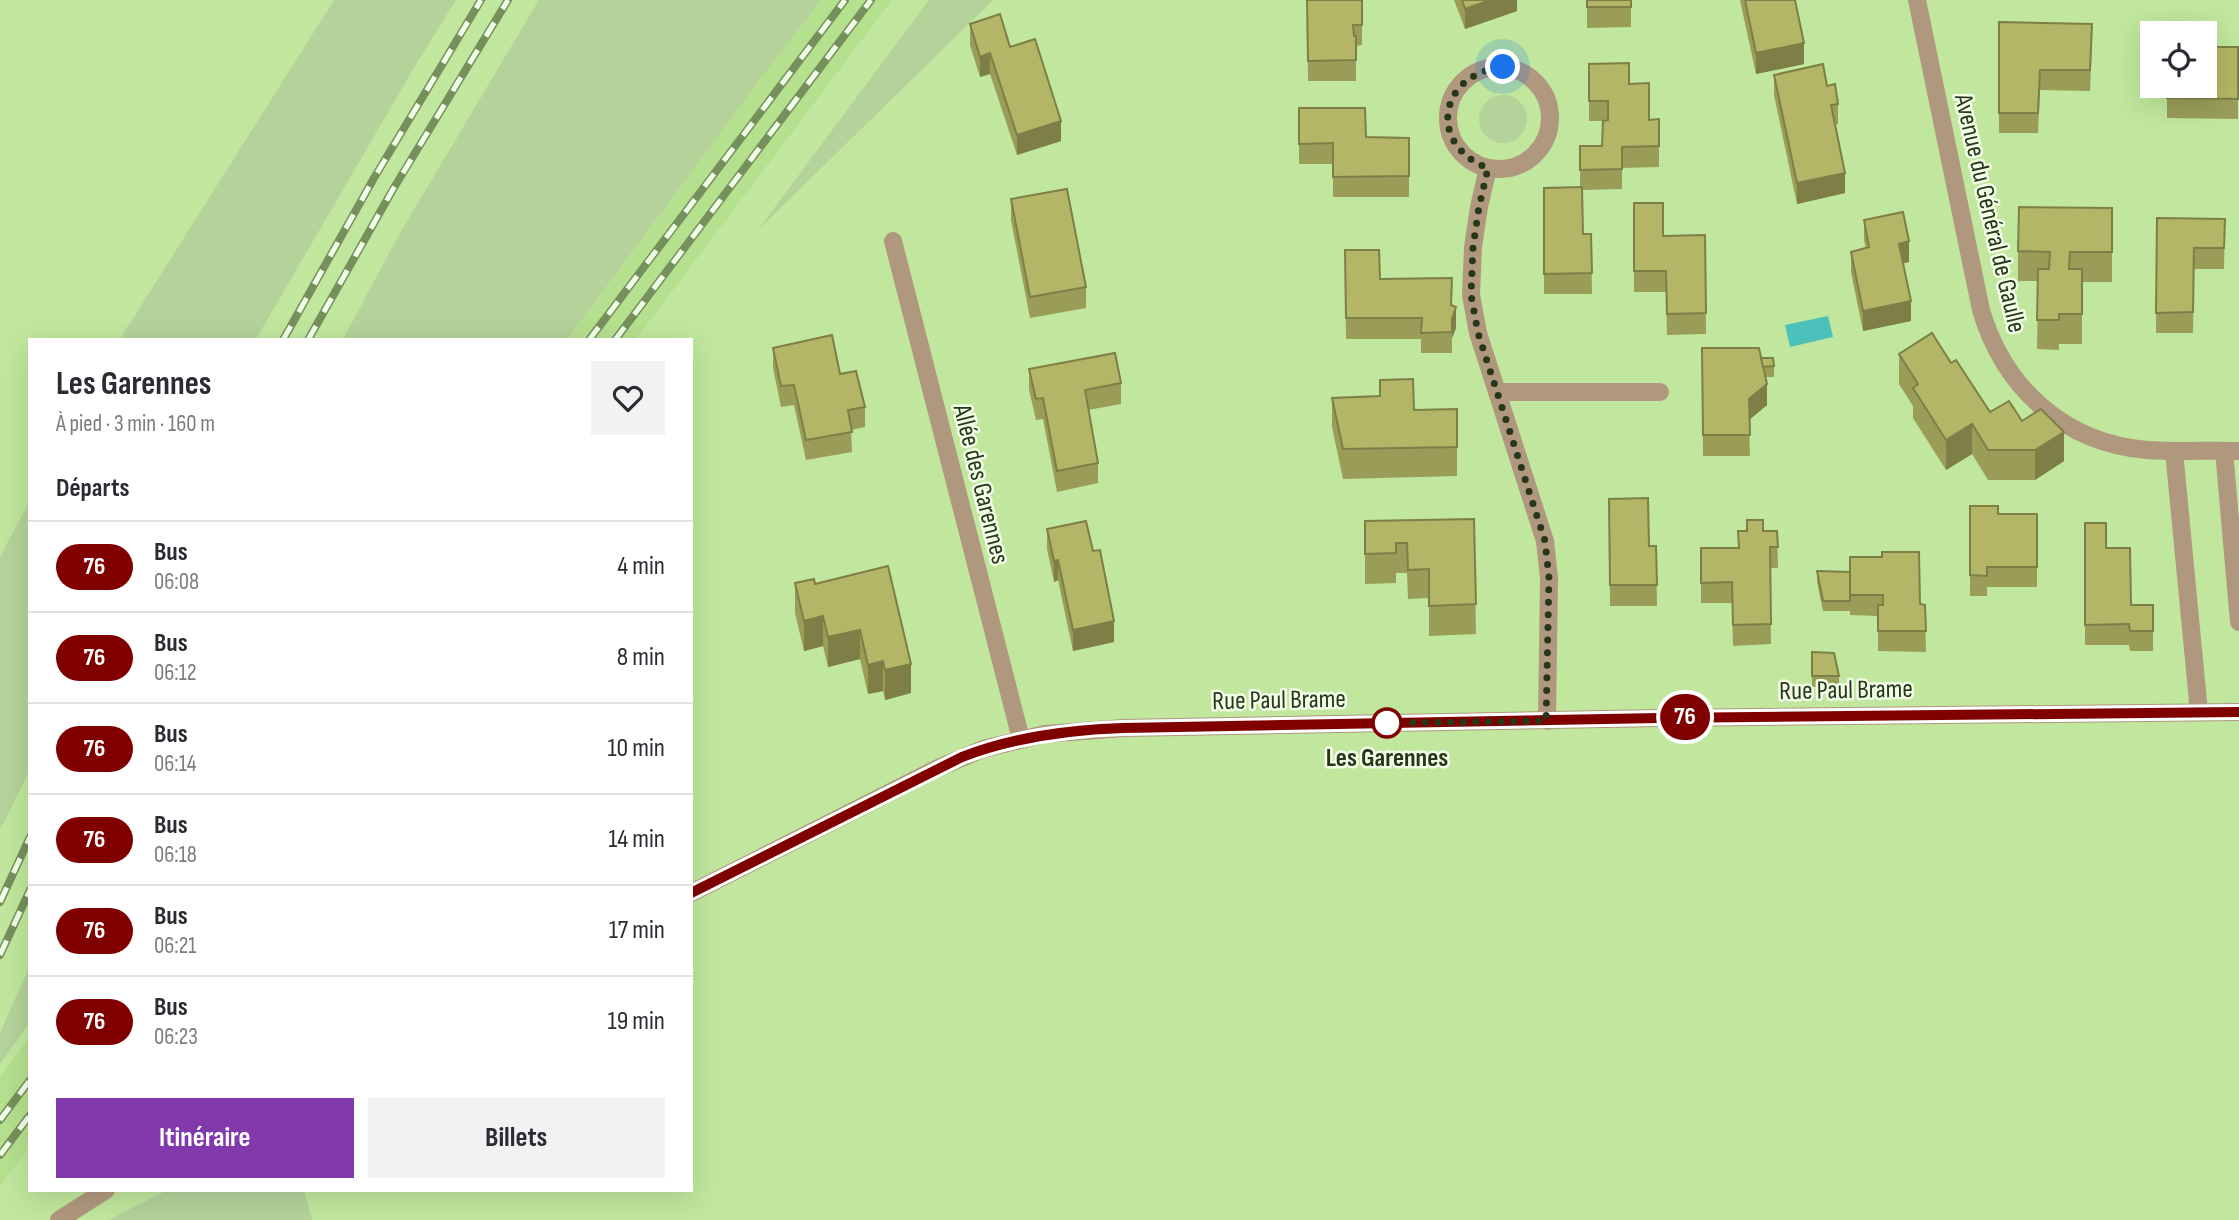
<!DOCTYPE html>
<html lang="fr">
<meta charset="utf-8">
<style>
:root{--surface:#fff;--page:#f2f2f3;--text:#2b2b33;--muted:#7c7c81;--line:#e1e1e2;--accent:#8239ab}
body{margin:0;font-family:"Sofia Sans Condensed",sans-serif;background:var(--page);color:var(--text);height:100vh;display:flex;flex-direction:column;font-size:26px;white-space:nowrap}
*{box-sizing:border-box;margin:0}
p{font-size:23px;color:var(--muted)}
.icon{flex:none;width:38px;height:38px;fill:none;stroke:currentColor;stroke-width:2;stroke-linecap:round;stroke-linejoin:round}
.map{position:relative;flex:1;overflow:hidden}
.details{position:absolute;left:28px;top:338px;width:665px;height:854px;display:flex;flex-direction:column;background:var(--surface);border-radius:0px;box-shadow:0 7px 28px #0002}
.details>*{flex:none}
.badge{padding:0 14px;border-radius:23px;font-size:24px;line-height:46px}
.tools{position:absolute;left:2140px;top:21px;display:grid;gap:14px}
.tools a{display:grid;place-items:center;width:77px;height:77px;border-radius:0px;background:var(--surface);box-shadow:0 7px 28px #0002;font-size:35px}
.you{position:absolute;width:35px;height:35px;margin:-18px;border:5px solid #fff;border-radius:50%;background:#1a73e8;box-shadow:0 0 0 10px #1a73e833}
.map>.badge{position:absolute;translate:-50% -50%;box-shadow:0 0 0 4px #fff}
h2{padding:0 28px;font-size:26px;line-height:63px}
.round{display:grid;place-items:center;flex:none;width:74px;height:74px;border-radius:0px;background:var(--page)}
.overview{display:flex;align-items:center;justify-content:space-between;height:119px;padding:0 28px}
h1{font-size:33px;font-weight:700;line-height:52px}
.primary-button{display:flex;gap:14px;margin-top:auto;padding:14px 28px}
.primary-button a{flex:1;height:80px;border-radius:0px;background:var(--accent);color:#fff;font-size:28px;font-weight:700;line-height:80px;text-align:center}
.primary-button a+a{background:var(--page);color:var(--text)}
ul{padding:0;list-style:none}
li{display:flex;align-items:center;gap:21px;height:91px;padding:0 28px;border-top:2px solid var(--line)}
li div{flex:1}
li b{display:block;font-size:26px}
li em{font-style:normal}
li .badge{min-width:77px;font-weight:700;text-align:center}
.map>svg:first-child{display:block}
.built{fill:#b5e08e}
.green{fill:#b4d29a}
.water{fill:#4cc0bb}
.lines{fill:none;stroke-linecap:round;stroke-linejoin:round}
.minor{stroke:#b0987e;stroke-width:18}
.rail-casing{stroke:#75905c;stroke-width:8}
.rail{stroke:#f2fee8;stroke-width:5;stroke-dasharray:16;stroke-linecap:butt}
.wall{fill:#999d58}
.shaded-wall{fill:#7d7f47}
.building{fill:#b2b666;stroke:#7d7f47;stroke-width:2}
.line-casing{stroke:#fff;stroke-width:16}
.line{stroke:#800000;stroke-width:10}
.walk{stroke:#283719;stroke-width:7;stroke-dasharray:0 12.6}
.stop-dot{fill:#fff;stroke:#800000;stroke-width:3.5}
.labels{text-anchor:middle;stroke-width:5;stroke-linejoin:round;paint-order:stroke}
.street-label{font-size:26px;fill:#283719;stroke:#f2fee8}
.stop-label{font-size:26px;font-weight:bold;fill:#283719;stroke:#f2fee8}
</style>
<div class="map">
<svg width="2239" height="1220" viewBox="0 0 2239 1220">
<rect width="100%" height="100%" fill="#c0e79d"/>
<g class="built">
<path d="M821,0H892L636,339L568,340L758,82Z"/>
<path d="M30,1037V1147L0,1186V1077Z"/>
</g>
<g class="green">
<path d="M334,0H456L415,66L256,339H120Z"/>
<path d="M539,0H821L758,82L568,339H343L400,233Z"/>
<path d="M929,0H993L758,230Z"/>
<circle cx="1503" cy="119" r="24"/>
<path d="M30,500V770L0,830V557Z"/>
<path d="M30,965V1022L0,1064V1033Z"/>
<path d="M167,1190H304L312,1220H109Z"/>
</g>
<path class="water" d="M1828,316L1833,337L1790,347L1785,325Z"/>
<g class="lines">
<g class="minor">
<path d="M1917,0L1981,310C2004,388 2064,443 2147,450C2178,452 2209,450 2239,451"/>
<circle cx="1499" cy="118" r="51"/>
<path d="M1488,168L1479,207L1473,247L1471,295L1478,333L1545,541L1549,578L1547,721"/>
<path d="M893,241L1021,739"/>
<path d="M1497,392H1660"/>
<path d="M2174,451L2199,712"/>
<path d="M2224,451L2239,622"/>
<path d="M691,893L938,768L983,749L1045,734L1123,728L1659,718L2239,712"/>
<path d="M59,1220L106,1190"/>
</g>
<defs>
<g id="rail">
<path d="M283,340L374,178L481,0"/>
<path d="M308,340L392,191L508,0"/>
<path d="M589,340L845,0"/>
<path d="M615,340L871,0"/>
<path d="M0,902L30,837"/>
<path d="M0,955L30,890"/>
<path d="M0,1120L30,1080"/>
<path d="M0,1155L30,1115"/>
</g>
</defs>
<use href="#rail" class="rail-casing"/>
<use href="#rail" class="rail"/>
</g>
<g class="wall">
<path d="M1307,0H1362V45L1356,46V81H1308Z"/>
<path d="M1454,0H1517V11L1465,29Z"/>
<path d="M1587,0H1631V27L1587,28Z"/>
<path d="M1740,0H1795L1804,64L1756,74Z"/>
<path d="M1999,22L2092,44L2090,91L2040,90L2038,133H1999Z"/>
<path d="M970,24L1010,47L1061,141L1017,155L990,74L980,77L970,45Z"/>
<path d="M2145,34H2152V86H2205L2238,47V119L2167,118V92H2145Z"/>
<path d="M1589,64L1629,84L1649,120L1659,119V167L1622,168V189L1582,190L1583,234H1591L1592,294H1544V188L1580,187V146H1602L1603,121H1589Z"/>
<path d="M1774,75L1827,86L1838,104V124L1835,125L1845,193L1797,204L1774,95Z"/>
<path d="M1299,108L1366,137L1409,138V197H1333V164H1299Z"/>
<path d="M1011,199L1086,287V308L1030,318L1011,220Z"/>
<path d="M1634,203L1663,236L1705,235L1706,334L1667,335L1666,292H1634Z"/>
<path d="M2112,208V282H2082V344H2059V350L2037,349L2038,281H2018V251Z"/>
<path d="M2157,218L2225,219L2224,269H2194L2193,333H2156Z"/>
<path d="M1864,220L1909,262L1903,263L1911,321L1863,331L1851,272V252L1866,248L1864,240Z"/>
<path d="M1345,250L1380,279L1452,305L1456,328L1452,338V353H1421V339H1346Z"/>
<path d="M773,348L840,374L865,407V427L851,430L852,452L806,460L794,405L781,407L773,368Z"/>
<path d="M1702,348L1761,358L1774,366V377H1765L1767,405L1749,420L1750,456H1703Z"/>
<path d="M1899,354L1990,412L2022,421L2064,461L2035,480H1988L1972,454L1946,470L1913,418V406L1899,384Z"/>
<path d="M1029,369L1121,383V404L1088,410L1098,463V483L1057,492L1043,419L1036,420L1029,390Z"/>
<path d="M1332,398L1414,410L1457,409V476L1343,479L1332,427Z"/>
<path d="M1609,499L1649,546H1656L1657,606H1610Z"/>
<path d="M1970,506L1998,514H2037V587H1987V596H1970Z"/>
<path d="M1474,519L1476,634L1429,636V598L1408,599L1407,573H1396V583L1365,584V521Z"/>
<path d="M2085,523L2106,548L2131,605H2153V651H2130L2129,645H2085Z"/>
<path d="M1047,529L1093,551L1114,642L1073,651L1058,580L1054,582L1047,549Z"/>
<path d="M1763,531H1777L1778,568H1770L1771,644L1733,646L1732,603H1701V548H1738Z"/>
<path d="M888,566L911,693L885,700L883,691L868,694L860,659L828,667L823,646L804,651L795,613V583L815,584Z"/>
<path d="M1817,571L1925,605L1926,652L1878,651V616L1850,615V585V611H1823L1817,582Z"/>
<path d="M1812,652L1839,676V686L1812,687Z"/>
</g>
<g class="shaded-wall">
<path d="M1490,0H1517V11L1465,29V9Z"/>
<path d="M1804,43V64L1756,74V53Z"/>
<path d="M990,53V74L980,77V57Z"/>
<path d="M1061,121V141L1017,155V135Z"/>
<path d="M1845,173V193L1797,204V183Z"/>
<path d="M1909,241V262L1899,264V244Z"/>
<path d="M1911,301V321L1863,331V311Z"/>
<path d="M1456,307V328L1452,338V319Z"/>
<path d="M1767,384V405L1749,420V399Z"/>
<path d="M1972,424V454L1946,470V440Z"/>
<path d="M2064,432V461L2035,480V450Z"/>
<path d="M1058,560V580L1054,582V561Z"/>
<path d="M823,616V646L804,651V621Z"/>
<path d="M1114,621V642L1073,651V630Z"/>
<path d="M860,630V659L828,667V637Z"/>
<path d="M883,661V691L868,694V665Z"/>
<path d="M911,664V693L885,700V670Z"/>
</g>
<g class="building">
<path d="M1307,0H1362V25H1353L1354,36H1356V60L1308,61Z"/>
<path d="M1462,0H1490L1465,9Z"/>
<rect x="1587" y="0" width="44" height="7"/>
<path d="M1745,0H1795L1804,43L1756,53Z"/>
<path d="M1000,14L1010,47L1035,39L1061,121L1017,135L990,53L980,57L970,24Z"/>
<path d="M1999,22L2092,24L2090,70H2040L2038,113H1999Z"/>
<rect x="2145" y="36" width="7" height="35"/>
<path d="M2205,47H2238V99L2167,98V86H2205Z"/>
<path d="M1629,63V84L1649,83V120L1659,119V146L1622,147V169L1580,170V146H1602L1603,121L1608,120V101H1589V64Z"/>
<path d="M1823,64L1827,86L1835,84L1838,104L1831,105L1845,173L1797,183L1774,75Z"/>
<path d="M1299,108H1365L1366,137L1409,138V176L1333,177V143L1299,144Z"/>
<path d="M1582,187L1583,234H1591L1592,273L1544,274V188Z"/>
<path d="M1067,189L1086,287L1030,297L1011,199Z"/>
<path d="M1634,203H1663V236L1705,235L1706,313L1667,314L1666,271H1634Z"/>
<path d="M2019,207L2112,208V252H2070L2069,269H2082V314H2059V320H2037L2038,269H2049L2050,252L2018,251Z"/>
<path d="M1903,212L1909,241L1899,244L1911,301L1863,311L1851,252L1869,247L1864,220Z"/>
<path d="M2157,218L2225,219L2224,248H2194L2193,312L2156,313Z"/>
<path d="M1345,250H1379L1380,279L1452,278L1451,305L1456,307L1452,319V332L1421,333L1422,318H1346Z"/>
<path d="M1932,333L1951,363L1956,360L1990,412L2009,401L2022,421L2041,409L2064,432L2035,450H1988L1972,424L1946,440L1913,388L1918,384L1899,354Z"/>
<path d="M832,335L840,374L856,371L865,407L848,410L852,432L806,440L794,385L781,386L773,348Z"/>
<path d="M1702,348H1759L1767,384L1749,399L1750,435H1703Z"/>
<path d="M1115,353L1121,383L1085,390L1098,463L1057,471L1043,398L1036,399L1029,369Z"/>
<path d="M1761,358H1773L1774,366L1763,367Z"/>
<path d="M1413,379L1414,410L1457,409V447L1343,449L1332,398L1380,396V380Z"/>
<path d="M1648,498L1649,546H1656L1657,585H1610L1609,499Z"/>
<path d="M1970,506H1998V514H2037V567H1987V576L1970,575Z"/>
<path d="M1474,519L1476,604L1429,606V569L1408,570L1407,543H1396V553L1365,554V521Z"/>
<path d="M1747,520H1763V531H1777L1778,547H1770L1771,624L1733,625L1732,582L1701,583V548H1739L1738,531H1747Z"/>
<path d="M1086,521L1093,551L1100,550L1114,621L1073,630L1058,560L1054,561L1047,529Z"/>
<path d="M2085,523H2106V548H2130L2131,605H2153V631H2130L2129,624L2085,625Z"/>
<path d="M1882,552H1919L1920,604L1925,605L1926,631H1878V605H1883V595H1850V557H1882Z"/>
<path d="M888,566L911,664L885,670L883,661L868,665L860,630L828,637L823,616L804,621L795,583L814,579L815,584Z"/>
<path d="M1817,571L1850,572V601H1823Z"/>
<path d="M1812,652L1834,653L1839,676H1812Z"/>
</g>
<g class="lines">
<defs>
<path id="line" d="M691,893L962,757C1014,737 1067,730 1123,728L1659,718L2239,712"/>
</defs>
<use href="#line" class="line-casing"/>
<use href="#line" class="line"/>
<path class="walk" d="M1387,723H1381L1546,721L1549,578L1545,541L1478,333L1471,295L1473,247L1479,207L1488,168C1427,145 1438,74 1503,67"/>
</g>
<circle class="stop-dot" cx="1387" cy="723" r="14"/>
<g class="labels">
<g class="street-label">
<text transform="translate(1991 213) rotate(77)" y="9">Avenue du Général de Gaulle</text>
<text transform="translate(982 484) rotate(76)" y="9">Allée des Garennes</text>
<text transform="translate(1846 689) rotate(-1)" y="9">Rue Paul Brame</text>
<text transform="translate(1279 699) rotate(-1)" y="9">Rue Paul Brame</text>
</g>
<g class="stop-label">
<text x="1387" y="766">Les Garennes</text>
</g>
</g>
</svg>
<div class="tools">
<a><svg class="icon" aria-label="locate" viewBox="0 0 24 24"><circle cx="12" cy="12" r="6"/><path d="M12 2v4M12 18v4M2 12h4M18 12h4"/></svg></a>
</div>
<div class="you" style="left:1503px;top:67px"></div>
<b class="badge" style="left:1685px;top:717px;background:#800000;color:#fff">76</b>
<section class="details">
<div class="overview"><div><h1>Les Garennes</h1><p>À pied · 3 min · 160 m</p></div><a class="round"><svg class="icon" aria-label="heart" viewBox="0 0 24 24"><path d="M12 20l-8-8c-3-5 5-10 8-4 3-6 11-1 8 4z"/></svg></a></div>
<h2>Départs</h2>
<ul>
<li><span class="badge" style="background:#800000;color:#fff">76</span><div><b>Bus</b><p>06:08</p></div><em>4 min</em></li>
<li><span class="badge" style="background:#800000;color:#fff">76</span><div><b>Bus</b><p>06:12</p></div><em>8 min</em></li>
<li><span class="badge" style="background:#800000;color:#fff">76</span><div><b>Bus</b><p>06:14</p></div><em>10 min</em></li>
<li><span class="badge" style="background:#800000;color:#fff">76</span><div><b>Bus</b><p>06:18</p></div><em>14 min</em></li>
<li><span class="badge" style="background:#800000;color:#fff">76</span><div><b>Bus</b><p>06:21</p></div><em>17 min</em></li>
<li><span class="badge" style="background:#800000;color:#fff">76</span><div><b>Bus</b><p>06:23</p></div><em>19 min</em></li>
</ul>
<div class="primary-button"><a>Itinéraire</a><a>Billets</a></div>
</section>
</div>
